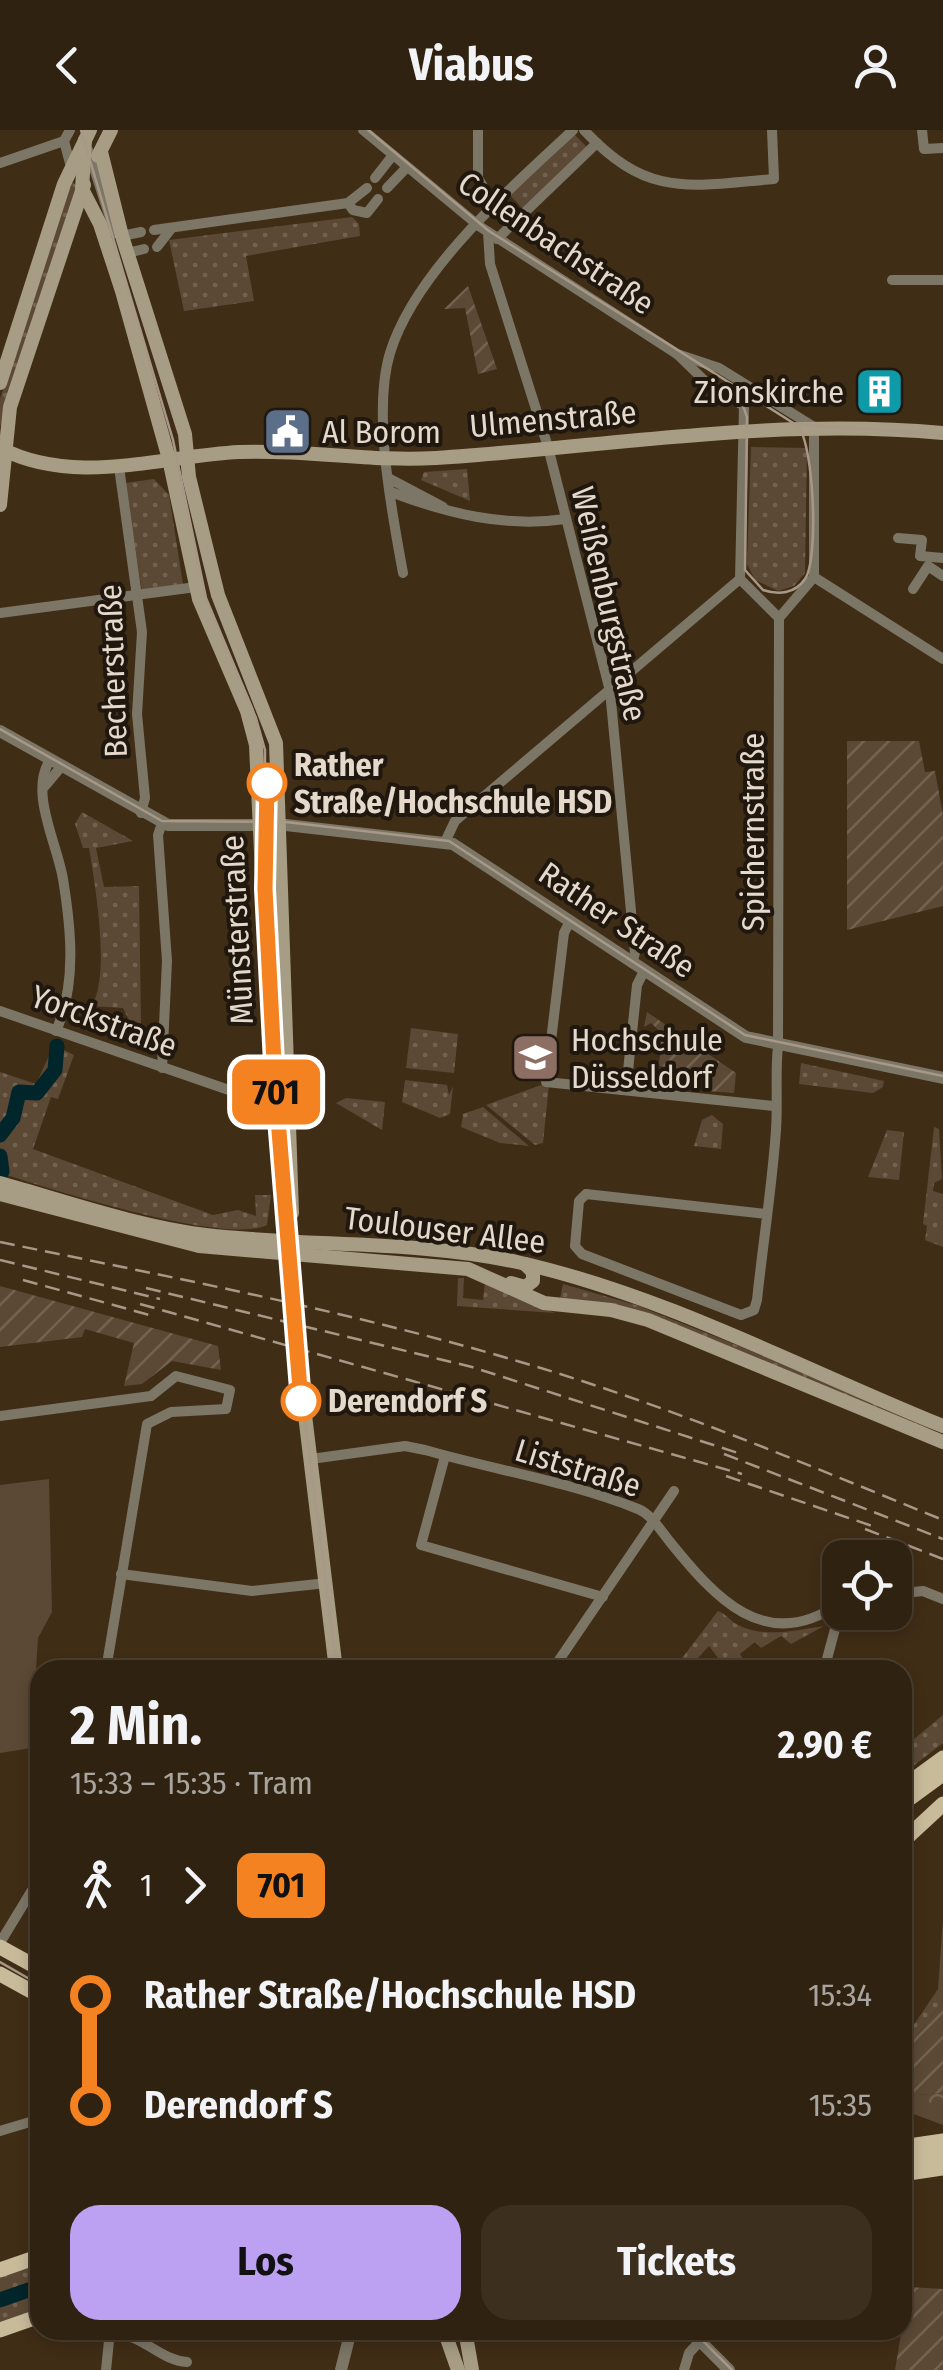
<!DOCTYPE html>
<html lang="de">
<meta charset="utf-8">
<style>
:root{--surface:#302210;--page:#3c2f1e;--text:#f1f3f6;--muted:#a8a49f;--line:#4b3f30;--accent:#bca0f2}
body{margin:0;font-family:"Fira Sans Condensed",sans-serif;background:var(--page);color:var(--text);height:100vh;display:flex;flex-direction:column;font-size:38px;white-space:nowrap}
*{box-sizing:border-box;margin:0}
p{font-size:32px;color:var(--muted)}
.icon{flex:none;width:55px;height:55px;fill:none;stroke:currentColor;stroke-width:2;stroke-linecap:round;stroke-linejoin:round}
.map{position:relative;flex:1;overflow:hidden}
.details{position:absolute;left:30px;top:1530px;width:882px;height:680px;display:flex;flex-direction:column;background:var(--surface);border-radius:30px;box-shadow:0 5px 15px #0003,0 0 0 2px var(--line)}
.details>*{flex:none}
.badge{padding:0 20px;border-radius:15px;font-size:35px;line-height:65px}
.tools{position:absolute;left:822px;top:1410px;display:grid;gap:20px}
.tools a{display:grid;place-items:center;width:90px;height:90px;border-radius:20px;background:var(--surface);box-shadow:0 5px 15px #0003,0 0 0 2px var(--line);font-size:50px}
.map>.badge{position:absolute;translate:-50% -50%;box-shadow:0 0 0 5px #fff}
.legs{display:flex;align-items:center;gap:15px;height:110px;padding:0 40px;font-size:32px}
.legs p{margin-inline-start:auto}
.head{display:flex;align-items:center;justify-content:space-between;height:170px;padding:0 40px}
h1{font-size:55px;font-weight:700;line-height:75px}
.action{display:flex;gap:20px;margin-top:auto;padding:20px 40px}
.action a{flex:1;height:115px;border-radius:30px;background:var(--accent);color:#111;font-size:40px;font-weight:700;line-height:115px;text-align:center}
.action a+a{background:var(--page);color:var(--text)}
ul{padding:0 40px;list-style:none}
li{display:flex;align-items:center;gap:35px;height:110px;font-size:38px}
li i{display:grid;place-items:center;width:15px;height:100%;margin:0 12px;background:currentColor}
li i::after{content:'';width:25px;height:25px;margin:-12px;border:8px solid;border-radius:50%;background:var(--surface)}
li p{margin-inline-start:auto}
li:first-child i{background:linear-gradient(#0000 50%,currentColor 0)}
li:last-child i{background:linear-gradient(currentColor 50%,#0000 0)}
header{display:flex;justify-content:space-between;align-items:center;height:130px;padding:0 40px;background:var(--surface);font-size:45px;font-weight:700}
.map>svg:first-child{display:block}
.grass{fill:url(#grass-dots)}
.forest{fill:url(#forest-crowns)}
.garden{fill:url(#garden-furrows)}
.pitch{fill:#5b4935}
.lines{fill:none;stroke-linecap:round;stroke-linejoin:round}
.river{stroke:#00252a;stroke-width:15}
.minor{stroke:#7c7667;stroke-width:10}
.tertiary{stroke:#7c7667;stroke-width:12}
.secondary{stroke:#a69d84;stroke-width:14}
.primary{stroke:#c7bb9a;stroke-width:15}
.tram{stroke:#a79887;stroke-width:2.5}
.rail{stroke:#a79887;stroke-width:2.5;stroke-dasharray:15 8;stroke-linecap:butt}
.line-1-casing{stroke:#fff;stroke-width:22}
.line-1{stroke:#f58220;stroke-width:15}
.stop-1-dot{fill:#fff;stroke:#f58220;stroke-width:5}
.labels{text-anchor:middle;stroke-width:8;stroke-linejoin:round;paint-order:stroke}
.street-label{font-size:32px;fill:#e5d9cb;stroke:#20170e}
.poi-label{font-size:32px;fill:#e5d9cb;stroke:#20170e;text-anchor:start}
.stop-label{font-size:32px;font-weight:bold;fill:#e5d9cb;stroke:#20170e;text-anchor:start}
</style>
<header><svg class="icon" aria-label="back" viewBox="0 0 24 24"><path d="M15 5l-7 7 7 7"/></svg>Viabus<svg class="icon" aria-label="person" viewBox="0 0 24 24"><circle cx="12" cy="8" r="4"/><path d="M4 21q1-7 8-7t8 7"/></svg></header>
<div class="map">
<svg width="943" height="2240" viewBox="0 0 943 2240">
<defs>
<pattern id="grass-dots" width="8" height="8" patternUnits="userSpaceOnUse" patternTransform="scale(2.5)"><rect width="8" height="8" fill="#5b4935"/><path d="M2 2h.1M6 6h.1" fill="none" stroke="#726351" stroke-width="1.8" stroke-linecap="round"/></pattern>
<pattern id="forest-crowns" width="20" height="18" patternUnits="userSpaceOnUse" patternTransform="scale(2.5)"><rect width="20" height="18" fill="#5b4935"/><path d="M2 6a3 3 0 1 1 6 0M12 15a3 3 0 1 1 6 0" fill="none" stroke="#726351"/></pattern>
<pattern id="garden-furrows" width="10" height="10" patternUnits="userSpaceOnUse" patternTransform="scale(2.5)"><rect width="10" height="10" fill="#5b4935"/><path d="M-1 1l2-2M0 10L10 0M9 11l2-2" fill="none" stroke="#726351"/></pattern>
</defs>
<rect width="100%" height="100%" fill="#402d16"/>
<g class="grass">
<path d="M574,4L587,17L522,78L509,64Z"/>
<path d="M71,51L78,57L0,297V269Z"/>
<path d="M352,87L359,94L360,106L246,126L254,171L184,181L169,110Z"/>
<path d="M751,317L807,318L805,443L794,456L778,461L755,450L747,434Z"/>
<path d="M467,339L470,371L421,350L424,342Z"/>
<path d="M154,349L169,365L183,454L142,461L125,353Z"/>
<path d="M82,682L133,711L96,718L104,757L139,756L141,894L129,890L123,878L92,876C110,844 96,759 89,718H83L75,694Z"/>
<path d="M411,898L458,904L454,943L406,938Z"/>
<path d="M54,915L74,925L58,969L51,967L33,1019L213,1085L238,1080L256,1086L255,1065H271L267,1095C226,1116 48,1058 0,1043V942L36,954Z"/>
<path d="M801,933L884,951L883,957L873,963L799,954Z"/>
<path d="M405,950L447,955L449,965L453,956L450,984L440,988L402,972Z"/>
<path d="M544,954L549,955L543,1013L535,1015L486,975Z"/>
<path d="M346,968L385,972L382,1000L336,973Z"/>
<path d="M483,977L529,1016L500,1013L461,997L463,984Z"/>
<path d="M712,985L723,994L721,1019L694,1016L702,990Z"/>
<path d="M934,997L939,999L942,1049L934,1053L933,1061L943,1064V1117L925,1110L927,1096L923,1094Z"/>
<path d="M887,1000L904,1002L899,1050L868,1047Z"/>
<path d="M458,1148H464L463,1168L483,1170L485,1152L555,1183L457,1176Z"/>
<path d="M563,1154L636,1175L935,1294L943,1302L909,1293L637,1181L560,1169Z"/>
<path d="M718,1481C726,1484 732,1492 736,1494C763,1509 796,1500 824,1496L791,1514L781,1506L761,1518L755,1512L740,1524L749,1540H727L709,1516L687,1540H673Z"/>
<path d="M943,1585V1613L903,1644V1618Z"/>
<path d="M943,1789V1872L903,1923V1911L938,1859Z"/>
<path d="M40,2128V2185L0,2199V2142Z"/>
</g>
<path class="forest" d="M943,1963V1995L903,1980V1966Z"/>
<g class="garden">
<path d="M468,156L497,239L478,244L465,178L444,179Z"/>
<path d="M847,611H919L925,642L935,641L943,685V776L847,800Z"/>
<path d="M647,882L736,943L734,963L707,961L708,942L659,936L661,912H671L651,893L644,897Z"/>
<path d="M0,1156L218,1216L221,1240L172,1231L142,1254L124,1256L134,1213L85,1199L82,1207L0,1217Z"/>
<path d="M943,1872V1963L903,1966V1923Z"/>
<path d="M909,2157L943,2159V2240H895Z"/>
</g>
<path class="pitch" d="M49,1349L52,1482L38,1508L31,1618L0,1623V1355Z"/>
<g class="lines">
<g class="river">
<path d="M0,1005L13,988L19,962L37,963L55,940L57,916"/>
<path d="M0,1026L2,1042"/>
<path d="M0,2170L40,2156"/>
</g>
<g class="minor">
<path d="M70,0L64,11L71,37"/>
<path d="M363,0L479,96L677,224L706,252L744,276L740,449L779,488"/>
<path d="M478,0V48L494,75"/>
<path d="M584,0C648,69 690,56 774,49L772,0"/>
<path d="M922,0L924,19L943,18"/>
<path d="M88,20L115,103"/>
<path d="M0,33L64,11"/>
<path d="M375,48L393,25"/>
<path d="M387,58L407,37"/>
<path d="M348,73L353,80L367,83L378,69"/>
<path d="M154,100L348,73L367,58"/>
<path d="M488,102L490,134L548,317L610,561L635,823L632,833"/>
<path d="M122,106L141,102"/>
<path d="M497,109L597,13"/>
<path d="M157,117L171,99"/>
<path d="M127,123L144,119"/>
<path d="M892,150H943"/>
<path d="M677,224L719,238L814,297V447L779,488L778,916C775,944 778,973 776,1000C772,1057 763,1113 757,1170L754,1180L741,1185L582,1124L575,1116L579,1071L586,1064L767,1084"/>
<path d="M119,337L142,502L137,584L145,668L141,683"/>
<path d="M390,349L443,377"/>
<path d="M391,362C446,383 505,398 565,389"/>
<path d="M898,408L922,410L920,426L943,428"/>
<path d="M403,443C392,382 372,283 390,223C415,141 511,58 573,0"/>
<path d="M814,447L943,529"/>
<path d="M913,459L928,436L943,446"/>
<path d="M0,483L196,457"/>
<path d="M50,630C29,662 57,713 63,749C71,798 77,854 56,901"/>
<path d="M45,656L61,637"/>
<path d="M162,693L158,705L167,831L162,938"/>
<path d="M445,712L455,691L740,449"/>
<path d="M570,791L564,803L546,952L773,976"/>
<path d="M0,881L278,977"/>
<path d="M626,960L637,855L644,841"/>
<path d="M0,1286L151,1266L176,1246L230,1260L226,1279L171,1282L147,1294L106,1540"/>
<path d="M445,1326L421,1415L603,1467"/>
<path d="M311,1329L405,1316L425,1320C495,1340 571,1352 638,1379C651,1384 661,1401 670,1412C714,1466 765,1526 840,1473"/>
<path d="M121,1444L252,1461L327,1453"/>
<path d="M895,1464L923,1461L943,1469"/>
<path d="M557,1533L674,1361"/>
<path d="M824,1540L835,1499L847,1482"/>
<path d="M0,1813L40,1747"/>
<path d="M0,2001L40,1989"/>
<path d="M111,2204C142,2202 158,2230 187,2232"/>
<path d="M106,2240L110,2201"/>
<path d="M684,2240L689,2223L700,2211"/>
</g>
<g class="tertiary">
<path d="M0,601L168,695H286L453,714L746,907L943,948"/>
<path d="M689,2200L729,2240"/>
<path d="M341,2240L351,2200"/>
</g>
<g class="secondary">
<path d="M85,10L82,59L100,94L122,161L169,329L199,469L247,581L256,615L272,958L296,1249L305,1285L336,1540"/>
<path d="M101,22L122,106L185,304L189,347L218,465L276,613L292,1083"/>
<path d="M98,26L111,0"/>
<path d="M0,253L64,54L90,0"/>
<path d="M0,318C74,357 161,326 239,322C305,319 370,332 436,328C606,317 773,287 943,303"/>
<path d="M0,375L10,277L84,55"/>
<path d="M0,1053C68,1072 136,1096 206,1105C309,1117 416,1110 517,1132C665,1165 804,1240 943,1296"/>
<path d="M0,1064L199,1116L468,1139L544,1173L611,1180L648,1190L943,1312"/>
<path d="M511,1153L525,1157L533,1151V1142L525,1134"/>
<path d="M444,2200L458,2240"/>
<path d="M465,2200L472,2240"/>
</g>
<g class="primary">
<path d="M902,1658L943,1628"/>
<path d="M902,1674L943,1644"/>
<path d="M902,1712L943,1674"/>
<path d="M0,1817L40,1839"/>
<path d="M0,1844L40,1866"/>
<path d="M902,2017L943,2011"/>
<path d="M902,2030L943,2025"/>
<path d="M902,2044L943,2038"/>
<path d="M0,2140L40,2126"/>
<path d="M0,2200L40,2186"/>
</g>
<g class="tram">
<path d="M81,0L173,310L206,468L256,588L265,620V759L276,964L298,1235L337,1540"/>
<path d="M368,0L489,101L798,296C814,315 819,429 805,449C795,464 778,465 763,460L745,440L747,287L741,270L727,256"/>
<path d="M794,294L943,305"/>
<path d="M0,599L162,691L286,692L449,711L745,905L943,946"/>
<path d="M0,1832L40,1855"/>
<path d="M692,2200L732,2240"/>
</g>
<g class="rail">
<path d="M0,1112C175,1148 353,1182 524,1233C667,1275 805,1334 943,1390"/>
<path d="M0,1130L160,1169"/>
<path d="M23,1150L153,1186"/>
<path d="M146,1158L472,1237L738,1323"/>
<path d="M140,1174L742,1344"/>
<path d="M724,1324L943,1409"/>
<path d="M726,1346L878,1398"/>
<path d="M865,1399L943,1429"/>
</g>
</g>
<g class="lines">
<defs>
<path id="line-1" d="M267,653L265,759L275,952L301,1271"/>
</defs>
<use href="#line-1" class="line-1-casing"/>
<use href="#line-1" class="line-1"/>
</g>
<defs>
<symbol id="building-square" viewBox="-11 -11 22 22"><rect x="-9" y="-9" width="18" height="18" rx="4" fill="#0f9aa8" stroke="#20170e"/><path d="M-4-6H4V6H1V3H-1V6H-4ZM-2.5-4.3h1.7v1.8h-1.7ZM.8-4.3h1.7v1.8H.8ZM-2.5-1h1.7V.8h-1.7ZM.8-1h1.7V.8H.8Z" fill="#fff"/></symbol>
<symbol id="civic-square" viewBox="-11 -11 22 22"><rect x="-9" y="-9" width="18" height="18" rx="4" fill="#5c6f8a" stroke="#20170e"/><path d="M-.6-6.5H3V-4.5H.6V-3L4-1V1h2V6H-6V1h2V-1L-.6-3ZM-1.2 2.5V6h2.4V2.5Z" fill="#fff"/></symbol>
<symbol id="university-square" viewBox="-11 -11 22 22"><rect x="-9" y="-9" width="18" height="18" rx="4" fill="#8d6e63" stroke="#20170e"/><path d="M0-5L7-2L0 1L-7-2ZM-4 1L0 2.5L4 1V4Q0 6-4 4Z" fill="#fff"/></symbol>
</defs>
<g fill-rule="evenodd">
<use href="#building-square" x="852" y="234" width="55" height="55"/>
<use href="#civic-square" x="260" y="274" width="55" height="55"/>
<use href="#university-square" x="508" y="900" width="55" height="55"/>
</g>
<g class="stop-1-dot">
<circle cx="267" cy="653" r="18"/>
<circle cx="301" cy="1271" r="18"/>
</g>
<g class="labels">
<g class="street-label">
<text transform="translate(556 113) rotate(34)" y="11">Collenbachstraße</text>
<text transform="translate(553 289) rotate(-5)" y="11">Ulmenstraße</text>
<text transform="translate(609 474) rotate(77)" y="11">Weißenburgstraße</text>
<text transform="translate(113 541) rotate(-92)" y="11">Becherstraße</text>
<text transform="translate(753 702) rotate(-90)" y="11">Spichernstraße</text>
<text transform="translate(617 790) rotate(34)" y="11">Rather Straße</text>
<text transform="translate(237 800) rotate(-93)" y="11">Münsterstraße</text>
<text transform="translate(104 891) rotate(20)" y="11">Yorckstraße</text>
<text transform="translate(445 1100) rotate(7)" y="11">Toulouser Allee</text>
<text transform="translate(578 1338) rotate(17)" y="11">Liststraße</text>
</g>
<g class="poi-label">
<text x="844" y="273" text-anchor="end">Zionskirche</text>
<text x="322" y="313">Al Borom</text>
<text x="571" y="921">Hochschule<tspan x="571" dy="37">Düsseldorf</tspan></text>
</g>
<g class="stop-label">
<text x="294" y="646">Rather<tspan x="294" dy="37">Straße/Hochschule HSD</tspan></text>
<text x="328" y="1282">Derendorf S</text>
</g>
</g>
</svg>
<div class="tools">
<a><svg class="icon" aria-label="locate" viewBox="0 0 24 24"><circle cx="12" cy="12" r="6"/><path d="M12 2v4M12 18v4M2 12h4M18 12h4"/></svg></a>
</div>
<b class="badge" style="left:276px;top:962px;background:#f58220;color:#111">701</b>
<section class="details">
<div class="head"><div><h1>2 Min.</h1><p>15:33 – 15:35 · Tram</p></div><b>2.90 €</b></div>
<div class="legs"><svg class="icon" aria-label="walk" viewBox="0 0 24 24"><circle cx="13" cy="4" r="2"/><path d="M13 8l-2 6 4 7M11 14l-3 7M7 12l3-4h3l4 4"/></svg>1<svg class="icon" aria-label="forward" viewBox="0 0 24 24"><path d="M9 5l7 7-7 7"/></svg><b class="badge" style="background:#f58220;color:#111">701</b></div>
<ul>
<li><i style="color:#f58220"></i><b>Rather Straße/Hochschule HSD</b><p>15:34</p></li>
<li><i style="color:#f58220"></i><b>Derendorf S</b><p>15:35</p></li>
</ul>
<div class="action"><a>Los</a><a>Tickets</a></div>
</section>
</div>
